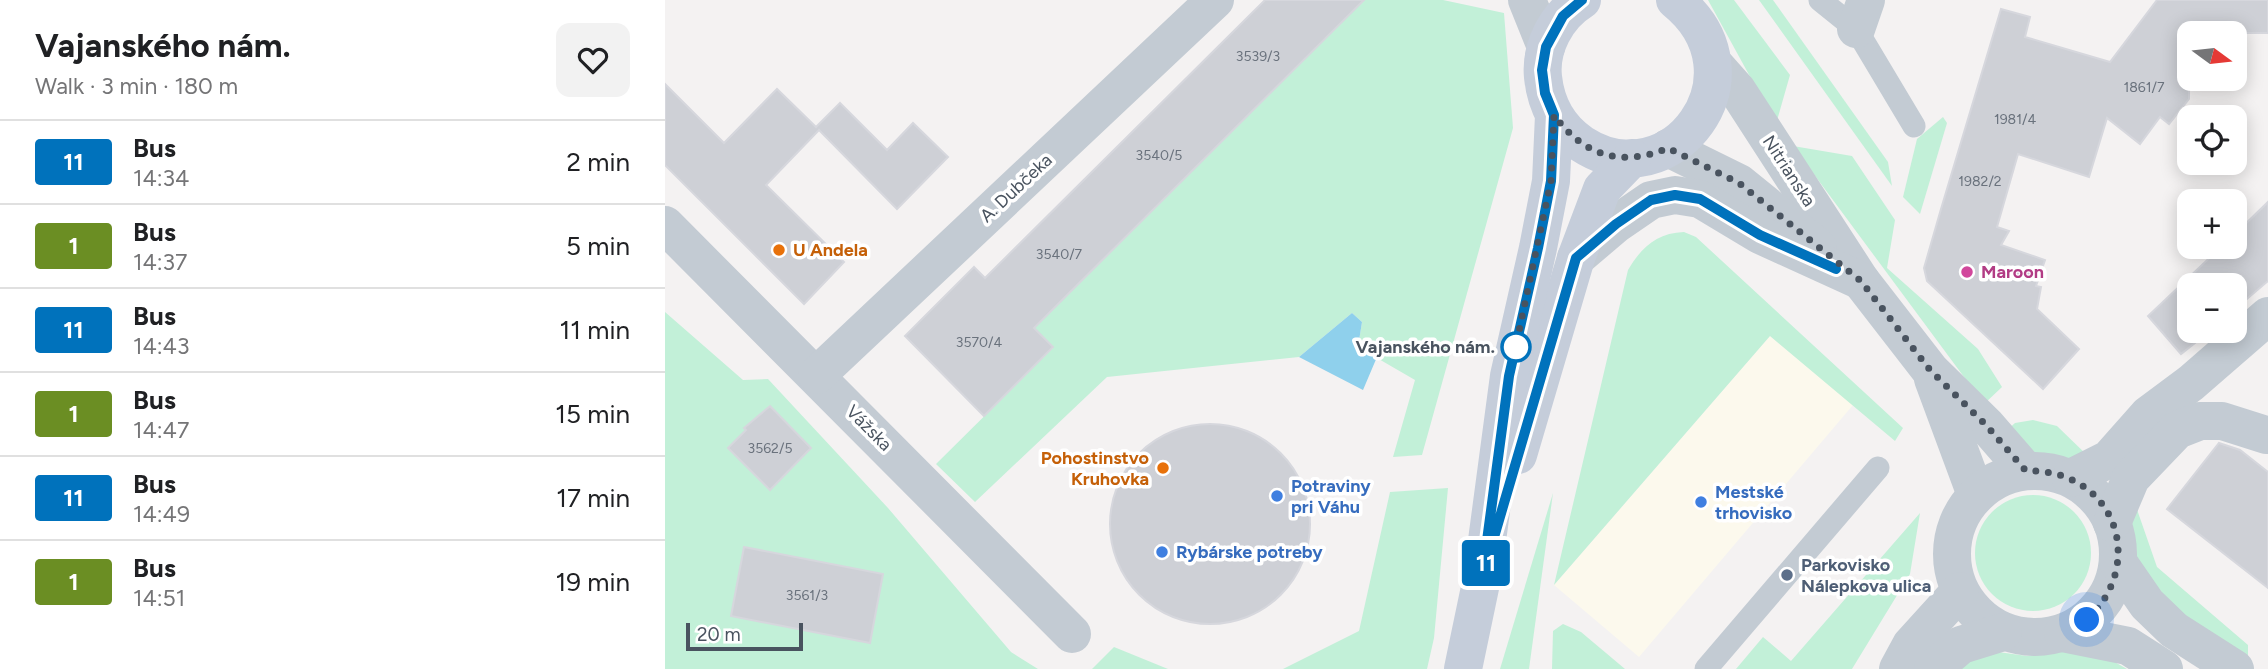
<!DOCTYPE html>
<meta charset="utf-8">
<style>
:root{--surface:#fff;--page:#f2f2f2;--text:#202124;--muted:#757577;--line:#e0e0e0}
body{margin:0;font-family:Figtree,sans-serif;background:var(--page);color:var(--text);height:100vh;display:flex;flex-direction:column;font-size:26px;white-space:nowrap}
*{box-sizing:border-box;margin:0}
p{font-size:23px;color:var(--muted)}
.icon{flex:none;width:38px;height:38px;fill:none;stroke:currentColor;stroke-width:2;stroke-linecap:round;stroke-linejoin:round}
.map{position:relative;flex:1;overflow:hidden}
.details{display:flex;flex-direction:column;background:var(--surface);width:665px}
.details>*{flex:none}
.badge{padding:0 14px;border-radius:5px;font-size:24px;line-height:46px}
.needle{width:46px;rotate:105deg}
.fabs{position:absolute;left:1512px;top:21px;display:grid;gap:14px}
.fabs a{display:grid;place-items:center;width:70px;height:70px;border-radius:14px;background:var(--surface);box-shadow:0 4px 18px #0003;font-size:35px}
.scale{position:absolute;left:21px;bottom:18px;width:117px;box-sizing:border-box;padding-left:7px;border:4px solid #49535f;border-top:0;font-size:19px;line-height:24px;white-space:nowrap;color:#49535f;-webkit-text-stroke:5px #fff;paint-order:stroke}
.you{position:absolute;width:35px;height:35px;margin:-18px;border:5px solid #fff;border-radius:50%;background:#1a73e8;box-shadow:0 0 0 10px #1a73e833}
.map>.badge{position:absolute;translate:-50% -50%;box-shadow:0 0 0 4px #fff}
.round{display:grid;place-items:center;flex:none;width:74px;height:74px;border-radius:14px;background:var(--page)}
.summary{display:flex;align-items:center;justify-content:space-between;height:119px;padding:0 35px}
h1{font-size:33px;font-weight:700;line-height:52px}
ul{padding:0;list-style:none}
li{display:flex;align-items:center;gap:21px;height:84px;padding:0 35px;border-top:2px solid var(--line)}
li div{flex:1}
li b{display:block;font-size:26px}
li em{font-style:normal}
li .badge{min-width:77px;font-weight:700;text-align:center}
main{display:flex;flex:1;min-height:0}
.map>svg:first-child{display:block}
.commercial{fill:#fcf9ed}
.green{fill:#c2f0d8}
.water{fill:#8fd0ec}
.building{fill:#ced0d6;stroke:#d6d7dd;stroke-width:2}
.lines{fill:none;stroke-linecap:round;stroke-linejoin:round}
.lane{stroke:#c3cbd3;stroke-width:23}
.street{stroke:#c3cbd3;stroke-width:38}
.secondary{stroke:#c5cdda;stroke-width:38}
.line-casing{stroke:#fff;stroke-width:16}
.line{stroke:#0072bc;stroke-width:10}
.walk{stroke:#49535f;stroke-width:7;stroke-dasharray:0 12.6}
.food-dot{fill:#e8710a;stroke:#fff;stroke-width:2.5}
.hotel-dot{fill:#d1479c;stroke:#fff;stroke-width:2.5}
.stop-dot{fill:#fff;stroke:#0072bc;stroke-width:3.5}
.shop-dot{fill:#3f7fe0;stroke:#fff;stroke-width:2.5}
.service-dot{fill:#5c6f8a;stroke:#fff;stroke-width:2.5}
.labels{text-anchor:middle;stroke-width:7;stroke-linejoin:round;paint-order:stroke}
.number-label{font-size:14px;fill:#6a727d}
.street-label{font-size:18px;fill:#49535f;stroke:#fff}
.food-label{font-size:18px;font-weight:bold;fill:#c56008;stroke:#fff;text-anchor:start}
.hotel-label{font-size:18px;font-weight:bold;fill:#b23c85;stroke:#fff;text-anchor:start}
.stop-label{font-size:18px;font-weight:bold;fill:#49535f;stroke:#fff;text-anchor:end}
.shop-label{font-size:18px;font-weight:bold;fill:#366cbe;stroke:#fff;text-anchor:start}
.service-label{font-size:18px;font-weight:bold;fill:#4e5e75;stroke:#fff;text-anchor:start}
</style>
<main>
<section class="details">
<div class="summary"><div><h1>Vajanského nám.</h1><p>Walk · 3 min · 180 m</p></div><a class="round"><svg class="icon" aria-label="heart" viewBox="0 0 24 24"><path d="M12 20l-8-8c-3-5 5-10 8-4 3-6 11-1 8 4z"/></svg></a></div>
<ul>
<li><span class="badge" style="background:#0072bc;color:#fff">11</span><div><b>Bus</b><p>14:34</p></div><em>2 min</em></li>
<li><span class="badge" style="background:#6b8e23;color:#fff">1</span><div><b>Bus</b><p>14:37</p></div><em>5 min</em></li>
<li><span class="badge" style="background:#0072bc;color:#fff">11</span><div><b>Bus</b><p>14:43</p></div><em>11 min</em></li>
<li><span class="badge" style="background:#6b8e23;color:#fff">1</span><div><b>Bus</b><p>14:47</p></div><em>15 min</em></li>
<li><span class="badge" style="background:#0072bc;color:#fff">11</span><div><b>Bus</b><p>14:49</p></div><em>17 min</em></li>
<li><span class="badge" style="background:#6b8e23;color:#fff">1</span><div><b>Bus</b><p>14:51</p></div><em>19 min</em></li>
</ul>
</section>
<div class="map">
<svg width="1603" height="669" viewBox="0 0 1603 669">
<rect width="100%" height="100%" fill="#f4f2f2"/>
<path class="commercial" d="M1105,336L1188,405L974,657L889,585Z"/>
<g class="green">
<path d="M699,0H778L839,13L848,128L757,455L728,457L750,380L693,347L697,322L687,313L634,357L442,377L310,502L271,464L388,348L369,328Z"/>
<path d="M1043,0H1069L1125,75L1111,124Z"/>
<path d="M1094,0H1108L1223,162L1227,186Z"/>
<path d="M1278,117L1282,123L1255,214L1238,197L1252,139Z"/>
<path d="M1128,146L1187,156L1230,220L1222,268L1313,349L1337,387L1319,404Z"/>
<path d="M1019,232L1031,237L1238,428L1230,441L1105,336L889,585L963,270C976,248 991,233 1019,232Z"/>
<path d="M0,312L78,380L103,379L223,508L346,652L373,669H0Z"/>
<path d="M1368,420L1392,426L1424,457L1401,464L1367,457L1340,432L1350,423Z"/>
<path d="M783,488L769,638L762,669H618L694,631L725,492Z"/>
<path d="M888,493L864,669H835Z"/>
<circle cx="1368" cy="553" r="58"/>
<path d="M1468,498L1492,567L1583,645V660L1499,609L1461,544L1460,522Z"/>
<path d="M1255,513L1245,574L1187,669H1071L1098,637L1126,661Z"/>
<path d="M898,624L916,632L960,669H887L888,631Z"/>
<path d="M449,647L503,669H427Z"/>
<path d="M1425,648L1462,669H1285L1326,651L1362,656Z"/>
</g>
<path class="water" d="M687,313L697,322L693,347L712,357L698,390L634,357Z"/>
<g class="building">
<path d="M600,0H699L369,328L388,347L319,416L240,336L309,267L320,278Z"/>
<path d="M1492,0H1603V33H1524V99L1504,124L1495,117L1475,144L1442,118L1424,177L1353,154L1332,227L1344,231L1336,245L1380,260L1371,286L1376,287L1372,309L1414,349L1378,389L1262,281L1259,268L1276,209L1336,9L1365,17L1360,37L1445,62Z"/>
<path d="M0,84L59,143L112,89L151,127L175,103L222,150L248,123L283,157L232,209L154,130L101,185L179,262L139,304L0,165Z"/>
<path d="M1603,202V281L1570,309V285H1524V331H1545L1516,354L1483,316L1556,247H1570V234Z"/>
<path d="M105,406L146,448L105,490L63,448L81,430L79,428Z"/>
<circle cx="545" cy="524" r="100"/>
<path d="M1554,443L1575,450L1603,472V588L1502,509Z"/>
<path d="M79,547L218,574L205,643L66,616Z"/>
</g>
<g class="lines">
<g class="lane">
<path d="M1155,0L1191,29L1249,126"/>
<path d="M1041,669L1213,468"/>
</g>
<g class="street">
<path d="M862,0L881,47"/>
<path d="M1191,29L1201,0"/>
<path d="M1048,63L1072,90L1196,281L1265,370L1321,425L1361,471"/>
<path d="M1003,148L1074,183L1153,247"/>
<path d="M0,225L407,634"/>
<path d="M911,258L951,224L986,200L1010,195L1035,199L1095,235L1196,281"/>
<path d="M152,375L550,0"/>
<path d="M1268,379L1311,495"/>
<circle cx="1370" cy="554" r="83"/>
<path d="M1406,478L1444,459L1483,415L1526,383L1603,316"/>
<path d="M1447,523L1466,478L1512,430L1535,421H1557L1601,435"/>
<path d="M1453,562L1482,604L1509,630L1570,669"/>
<path d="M1398,633L1463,646L1499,669"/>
<path d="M1233,669L1246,645L1295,591"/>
<path d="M1268,669L1296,645L1338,632"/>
</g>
<g class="secondary">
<path d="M917,0C891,16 875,48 878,77C881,105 893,128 917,144C1006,202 1103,75 1010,0"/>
<path d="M853,455L911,258L937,189L967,158"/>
<path d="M798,669L817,578L844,376L873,248L886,181L889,115"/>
</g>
</g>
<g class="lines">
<defs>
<path id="line" d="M917,0L898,16L881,47L877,70L880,93L889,115L886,181L873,248L844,376L817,578L911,258L951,224L986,200L1010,195L1035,199L1095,235L1171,269"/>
</defs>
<use href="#line" class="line-casing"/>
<use href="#line" class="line"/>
<path class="walk" d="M851,347L850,350L886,181L889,115C918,155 956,168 1003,148L1074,183L1196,281L1265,370L1321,425L1361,471C1448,468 1484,561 1422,620"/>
</g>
<g class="food-dot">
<circle cx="114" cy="250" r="7"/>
<circle cx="498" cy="468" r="7"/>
</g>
<circle class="hotel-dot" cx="1302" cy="272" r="7"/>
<circle class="stop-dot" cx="851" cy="347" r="14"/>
<g class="shop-dot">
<circle cx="612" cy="496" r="7"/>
<circle cx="1036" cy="502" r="7"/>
<circle cx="497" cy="552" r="7"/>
</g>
<circle class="service-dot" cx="1122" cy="575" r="7"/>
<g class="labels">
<g class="number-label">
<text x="593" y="61">3539/3</text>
<text x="1479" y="92">1861/7</text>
<text x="1350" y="124">1981/4</text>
<text x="494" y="160">3540/5</text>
<text x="1315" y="186">1982/2</text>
<text x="394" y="259">3540/7</text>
<text x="314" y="347">3570/4</text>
<text x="105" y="453">3562/5</text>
<text x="142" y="600">3561/3</text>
</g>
<g class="street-label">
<text transform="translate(1124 171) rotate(57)" y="6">Nitrianska</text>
<text transform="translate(351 188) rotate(-43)" y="6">A. Dubčeka</text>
<text transform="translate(204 428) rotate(45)" y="6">Vážska</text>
</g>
<g class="food-label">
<text x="128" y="256">U Andela</text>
<text x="484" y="464" text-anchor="end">Pohostinstvo<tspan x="484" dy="21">Kruhovka</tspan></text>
</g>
<g class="hotel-label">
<text x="1316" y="278">Maroon</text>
</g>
<g class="stop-label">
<text x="830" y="353">Vajanského nám.</text>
</g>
<g class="shop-label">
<text x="626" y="492">Potraviny<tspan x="626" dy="21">pri Váhu</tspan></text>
<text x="1050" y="498">Mestské<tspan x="1050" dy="21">trhovisko</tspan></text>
<text x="511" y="558">Rybárske potreby</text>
</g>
<g class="service-label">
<text x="1136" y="571">Parkovisko<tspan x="1136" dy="21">Nálepkova ulica</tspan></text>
</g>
</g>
</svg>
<div class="fabs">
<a><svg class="needle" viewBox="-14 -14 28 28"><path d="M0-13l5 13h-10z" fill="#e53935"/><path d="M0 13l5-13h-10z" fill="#757577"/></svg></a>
<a><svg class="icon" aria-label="locate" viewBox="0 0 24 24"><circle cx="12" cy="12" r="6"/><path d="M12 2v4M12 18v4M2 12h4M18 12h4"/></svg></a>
<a>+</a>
<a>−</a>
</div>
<div class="scale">20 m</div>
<div class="you" style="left:1422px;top:620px"></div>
<b class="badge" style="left:821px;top:563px;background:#0072bc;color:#fff">11</b>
</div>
</main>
